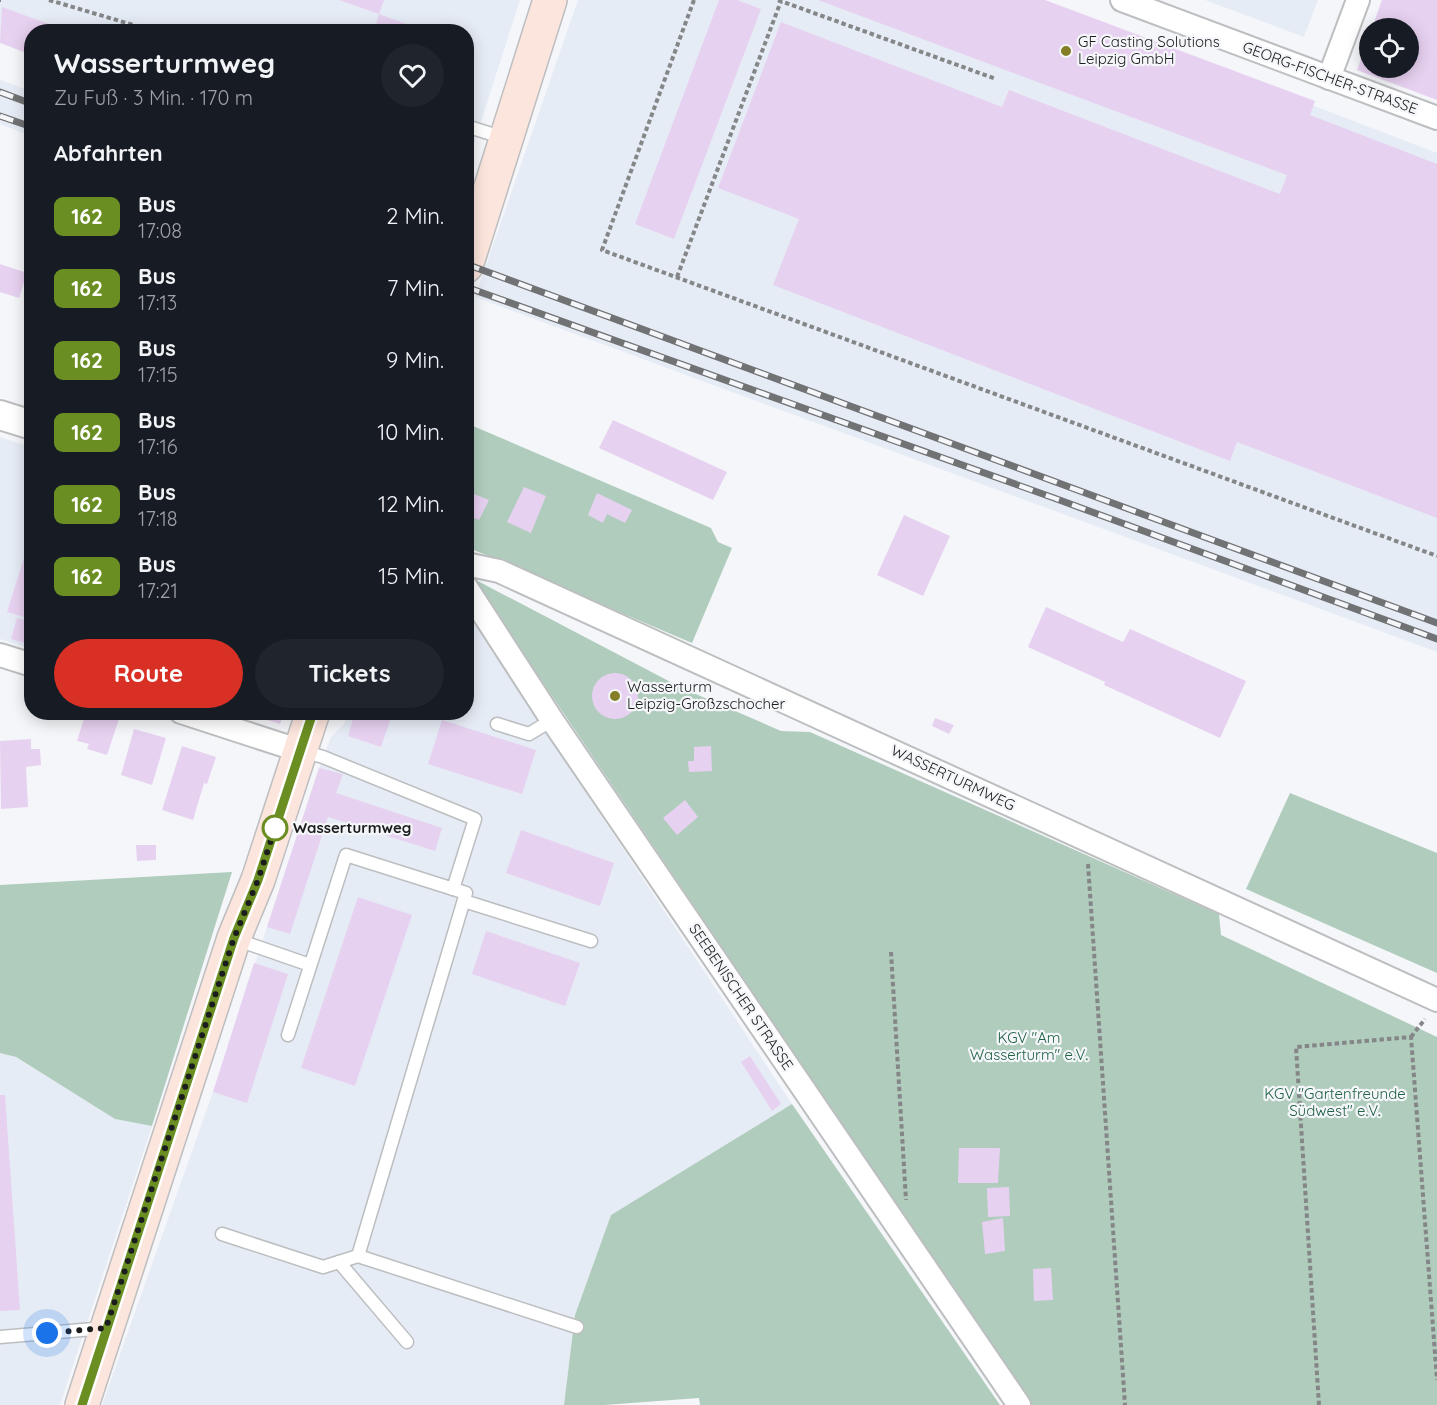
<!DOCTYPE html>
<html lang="de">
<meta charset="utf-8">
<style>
:root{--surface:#171b24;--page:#20242c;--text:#f1f3f6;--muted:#9ea1a6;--accent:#d93025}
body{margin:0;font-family:Quicksand,sans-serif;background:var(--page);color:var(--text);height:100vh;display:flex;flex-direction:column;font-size:22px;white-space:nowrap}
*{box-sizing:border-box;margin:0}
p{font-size:20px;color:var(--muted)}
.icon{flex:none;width:33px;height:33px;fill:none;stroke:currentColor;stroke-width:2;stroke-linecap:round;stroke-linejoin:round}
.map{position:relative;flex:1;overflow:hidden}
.sheet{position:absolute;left:24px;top:24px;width:450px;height:696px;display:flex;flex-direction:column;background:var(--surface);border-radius:24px;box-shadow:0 3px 15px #0003}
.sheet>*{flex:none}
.badge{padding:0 12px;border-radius:9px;font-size:21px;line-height:39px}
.buttons{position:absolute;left:1359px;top:18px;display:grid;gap:12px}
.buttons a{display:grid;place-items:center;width:60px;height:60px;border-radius:50%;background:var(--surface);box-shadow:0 3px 15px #0003;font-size:30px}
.you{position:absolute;width:30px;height:30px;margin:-15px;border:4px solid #fff;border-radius:50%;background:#1a73e8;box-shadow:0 0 0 9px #1a73e833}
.map>.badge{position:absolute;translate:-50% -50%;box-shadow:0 0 0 3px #fff}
h2{padding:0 30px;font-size:22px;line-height:54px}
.round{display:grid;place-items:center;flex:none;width:63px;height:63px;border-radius:32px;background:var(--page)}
.summary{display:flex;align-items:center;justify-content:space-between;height:102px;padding:0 30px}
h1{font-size:28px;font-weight:700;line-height:45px}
.button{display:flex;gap:12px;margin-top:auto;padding:12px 30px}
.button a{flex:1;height:69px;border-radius:36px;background:var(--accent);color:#fff;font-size:24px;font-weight:700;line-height:69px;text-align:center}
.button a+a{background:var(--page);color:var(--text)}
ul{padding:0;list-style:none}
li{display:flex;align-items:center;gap:18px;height:72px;padding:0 30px}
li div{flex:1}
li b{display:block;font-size:22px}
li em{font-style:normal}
li .badge{min-width:66px;font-weight:700;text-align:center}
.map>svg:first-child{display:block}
.built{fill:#e6ecf5}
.green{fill:#b0ccbd}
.building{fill:#e7d1f1}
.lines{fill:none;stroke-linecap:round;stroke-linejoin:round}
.service-casing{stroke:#bcbec0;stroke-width:15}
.minor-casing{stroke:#bcbec0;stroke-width:26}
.tertiary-casing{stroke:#bcbec0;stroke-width:32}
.secondary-casing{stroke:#bcbec0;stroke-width:36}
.path{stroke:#858688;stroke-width:4;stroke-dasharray:4.5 3;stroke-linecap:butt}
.service{stroke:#fff;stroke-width:12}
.minor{stroke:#fff;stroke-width:22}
.tertiary{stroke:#fff;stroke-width:28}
.secondary{stroke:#fce5dd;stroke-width:33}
.rail-casing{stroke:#717274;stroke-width:7}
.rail{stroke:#f5f6f9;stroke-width:4.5;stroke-dasharray:14;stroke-linecap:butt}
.line-casing{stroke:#fff;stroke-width:14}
.line{stroke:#6b8e23;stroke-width:9}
.walk{stroke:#1b1c1d;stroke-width:6;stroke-dasharray:0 10.8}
.poi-dot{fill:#847f26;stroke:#f5f6f9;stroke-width:2}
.stop-dot{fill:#fff;stroke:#6b8e23;stroke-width:3}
.labels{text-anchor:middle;stroke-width:4.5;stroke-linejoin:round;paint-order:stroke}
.poi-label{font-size:15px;fill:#1b1c1d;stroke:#f5f6f9;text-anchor:start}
.street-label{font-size:15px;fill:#1b1c1d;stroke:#f5f6f9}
.stop-label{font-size:15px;font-weight:bold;fill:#1b1c1d;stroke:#f5f6f9;text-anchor:start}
.park-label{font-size:15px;fill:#216246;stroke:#f5f6f9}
</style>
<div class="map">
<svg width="1437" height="1405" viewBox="0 0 1437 1405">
<rect width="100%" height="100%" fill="#f5f6f9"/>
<g class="built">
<path d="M0,0H520L467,165L466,32H32L31,55L0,42Z"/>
<path d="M578,0H1037L1437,153V652L475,297Z"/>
<path d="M1205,0H1318L1304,37Z"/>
<path d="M0,80L31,91V136L0,124Z"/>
<path d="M0,437L31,447V649L0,639Z"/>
<path d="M467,613L792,1104L611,1215L575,1315L564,1405H102L213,1092L319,768L331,737L344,724L348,713L466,712Z"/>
<path d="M0,1053L15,1057L115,1119L152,1126L60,1405H0Z"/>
</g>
<g class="green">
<path d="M466,423L711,528L718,542L732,548L692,643L467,547Z"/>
<path d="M472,578L682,688L781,731L810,732L1219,914L1221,935L1437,1037V1405H1032Z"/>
<path d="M1290,793L1437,853V973L1246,889Z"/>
<path d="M232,872L152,1126L115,1119L16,1057L0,1053V885Z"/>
<path d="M792,1104L1000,1405H700L699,1398L604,1405H564L575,1315L611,1215Z"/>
</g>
<g class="building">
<path d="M339,0H384L379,14L428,32H374L379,14Z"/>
<path d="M719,0H737L761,9L674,239L635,224Z"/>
<path d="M818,0H1045L1315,101L1310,115L1437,164V518L1237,442L1230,461L773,285L799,219L718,188L781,22L1002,107L1009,90L1280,194L1287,175Z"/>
<path d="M1382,0H1437V100L1357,70L1369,36L1370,68H1408V28H1372Z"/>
<path d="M2,7L68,31V32H32V55L0,43Z"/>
<path d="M0,264L27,273L19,298L0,292Z"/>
<path d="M613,420L727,472L713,500L599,448Z"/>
<path d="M524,487L546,496L531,533L507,522Z"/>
<path d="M466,491L489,500L479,520L466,515Z"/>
<path d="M597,493L632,510L625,523L607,514L603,523L588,515Z"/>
<path d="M904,515L950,536L923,596L877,575Z"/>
<path d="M24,558L32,560V605L27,618L7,612Z"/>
<path d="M1046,607L1123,642L1130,629L1246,681L1220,738L1104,685L1105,682L1028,647Z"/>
<path d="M17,618L32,622V645L11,639Z"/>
<circle cx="615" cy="696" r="23"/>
<path d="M86,712H100L119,719L107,755L87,749L89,744L77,741Z"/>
<path d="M263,712H284L280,724L261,718Z"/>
<path d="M355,712H393L381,747L348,736Z"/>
<path d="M935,718L954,725L949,734L932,726Z"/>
<path d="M442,720L536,750L522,794L428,764Z"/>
<path d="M134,729L166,738L152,785L121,775Z"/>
<path d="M31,739V749H40L41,765L26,767L28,807L1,809L0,741Z"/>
<path d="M182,746L216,757L207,784L204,783L193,820L162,810Z"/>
<path d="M711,746L712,771L689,772L688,761H694V747Z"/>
<path d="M319,768L343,774L336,793L442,828L435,851L328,817L290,934L267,927Z"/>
<path d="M685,800L698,817L677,835L663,818Z"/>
<path d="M521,830L614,863L600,906L506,873Z"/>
<path d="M136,845H156V860L137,861Z"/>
<path d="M358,897L412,915L355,1086L301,1068Z"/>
<path d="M486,931L580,963L565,1006L472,974Z"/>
<path d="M254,963L288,974L247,1103L213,1092Z"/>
<path d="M750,1056L781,1104L772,1111L741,1062Z"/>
<path d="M0,1095H5L20,1310L0,1311Z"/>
<path d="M959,1148H1000L998,1183H958Z"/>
<path d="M1009,1187L1010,1216L988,1217L987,1188Z"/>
<path d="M1003,1218L1005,1251L985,1254L982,1222Z"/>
<path d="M1051,1268L1053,1300L1034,1301L1033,1269Z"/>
</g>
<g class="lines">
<defs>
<g id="service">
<path d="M466,126L504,138"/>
<path d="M497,724L529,734L552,720"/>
<path d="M302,751L323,757L475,819L453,889"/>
<path d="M464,901L591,941"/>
<path d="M235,939L310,965"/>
<path d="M288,1035L346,855L466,893L358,1256L577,1327"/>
<path d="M222,1234L323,1267L358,1256"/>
<path d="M339,1262L407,1342"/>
<path d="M0,1337L105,1328"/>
</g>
<g id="minor">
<path d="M1122,0L1437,118"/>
<path d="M1329,78L1358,0"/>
<path d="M466,564L499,571L1437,1000"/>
<path d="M466,587L552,720L1019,1405"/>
<path d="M0,655L32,665"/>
<path d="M181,712L301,751"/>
</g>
<path id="tertiary" d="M0,415L32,425"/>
<g id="secondary">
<path d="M466,266L550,0"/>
<path d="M82,1405L234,938L258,880L313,712"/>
</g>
</defs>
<use href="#service" class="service-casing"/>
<use href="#minor" class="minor-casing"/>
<use href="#tertiary" class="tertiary-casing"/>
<use href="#secondary" class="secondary-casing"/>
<g class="path">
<path d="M0,0H1"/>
<path d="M49,0L157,32"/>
<path d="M694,0L602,250L1437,556"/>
<path d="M778,0L996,79"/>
<path d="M677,277L781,1"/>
<path d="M1088,864L1125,1405"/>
<path d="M891,952L906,1200"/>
<path d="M1411,1037L1425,1019"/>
<path d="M1319,1405L1296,1047L1411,1037L1437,1380"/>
</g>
<use href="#service" class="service"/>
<use href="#minor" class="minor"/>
<use href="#tertiary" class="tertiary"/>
<use href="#secondary" class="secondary"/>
<defs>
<g id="rail">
<path d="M0,92L32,104"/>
<path d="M0,116L32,127"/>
<path d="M466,264L1437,623"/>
<path d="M466,287L1054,498L1437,639"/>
</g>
</defs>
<use href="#rail" class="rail-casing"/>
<use href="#rail" class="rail"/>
</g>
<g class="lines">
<defs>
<path id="line" d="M82,1405L234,938L258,880L313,712"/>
</defs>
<use href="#line" class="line-casing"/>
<use href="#line" class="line"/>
<path class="walk" d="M47,1333L106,1328L234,938L258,880L275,828"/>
</g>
<g class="poi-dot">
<circle cx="1066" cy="51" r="6"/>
<circle cx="615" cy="696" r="6"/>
</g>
<circle class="stop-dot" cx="275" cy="828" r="12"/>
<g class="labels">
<g class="poi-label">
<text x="1078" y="47">GF Casting Solutions<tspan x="1078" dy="17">Leipzig GmbH</tspan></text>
<text x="627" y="692">Wasserturm<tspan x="627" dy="17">Leipzig-Großzschocher</tspan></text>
</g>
<g class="street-label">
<text transform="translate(1330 78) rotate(20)" y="5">GEORG-FISCHER-STRASSE</text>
<text transform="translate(953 778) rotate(25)" y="5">WASSERTURMWEG</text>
<text transform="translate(741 997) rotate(56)" y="5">SEEBENISCHER STRASSE</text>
</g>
<g class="stop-label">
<text x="293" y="833">Wasserturmweg</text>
</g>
<g class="park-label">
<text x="1029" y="1043">KGV "Am<tspan x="1029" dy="17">Wasserturm" e.V.</tspan></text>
<text x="1335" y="1099">KGV "Gartenfreunde<tspan x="1335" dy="17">Südwest" e.V.</tspan></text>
</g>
</g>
</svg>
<div class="buttons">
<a><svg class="icon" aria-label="locate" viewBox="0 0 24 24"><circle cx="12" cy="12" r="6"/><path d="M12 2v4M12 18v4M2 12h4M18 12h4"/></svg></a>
</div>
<div class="you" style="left:47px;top:1333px"></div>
<section class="sheet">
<div class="summary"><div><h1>Wasserturmweg</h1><p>Zu Fuß · 3 Min. · 170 m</p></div><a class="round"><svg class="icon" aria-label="heart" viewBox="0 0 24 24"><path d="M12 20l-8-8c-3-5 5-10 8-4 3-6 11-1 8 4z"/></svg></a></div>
<h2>Abfahrten</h2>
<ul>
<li><span class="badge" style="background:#6b8e23;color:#fff">162</span><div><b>Bus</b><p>17:08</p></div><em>2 Min.</em></li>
<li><span class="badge" style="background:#6b8e23;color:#fff">162</span><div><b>Bus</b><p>17:13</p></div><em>7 Min.</em></li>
<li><span class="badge" style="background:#6b8e23;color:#fff">162</span><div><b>Bus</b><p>17:15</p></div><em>9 Min.</em></li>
<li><span class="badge" style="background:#6b8e23;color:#fff">162</span><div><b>Bus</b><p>17:16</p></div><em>10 Min.</em></li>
<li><span class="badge" style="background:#6b8e23;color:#fff">162</span><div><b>Bus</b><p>17:18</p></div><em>12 Min.</em></li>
<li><span class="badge" style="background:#6b8e23;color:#fff">162</span><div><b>Bus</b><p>17:21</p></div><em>15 Min.</em></li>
</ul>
<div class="button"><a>Route</a><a>Tickets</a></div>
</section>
</div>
